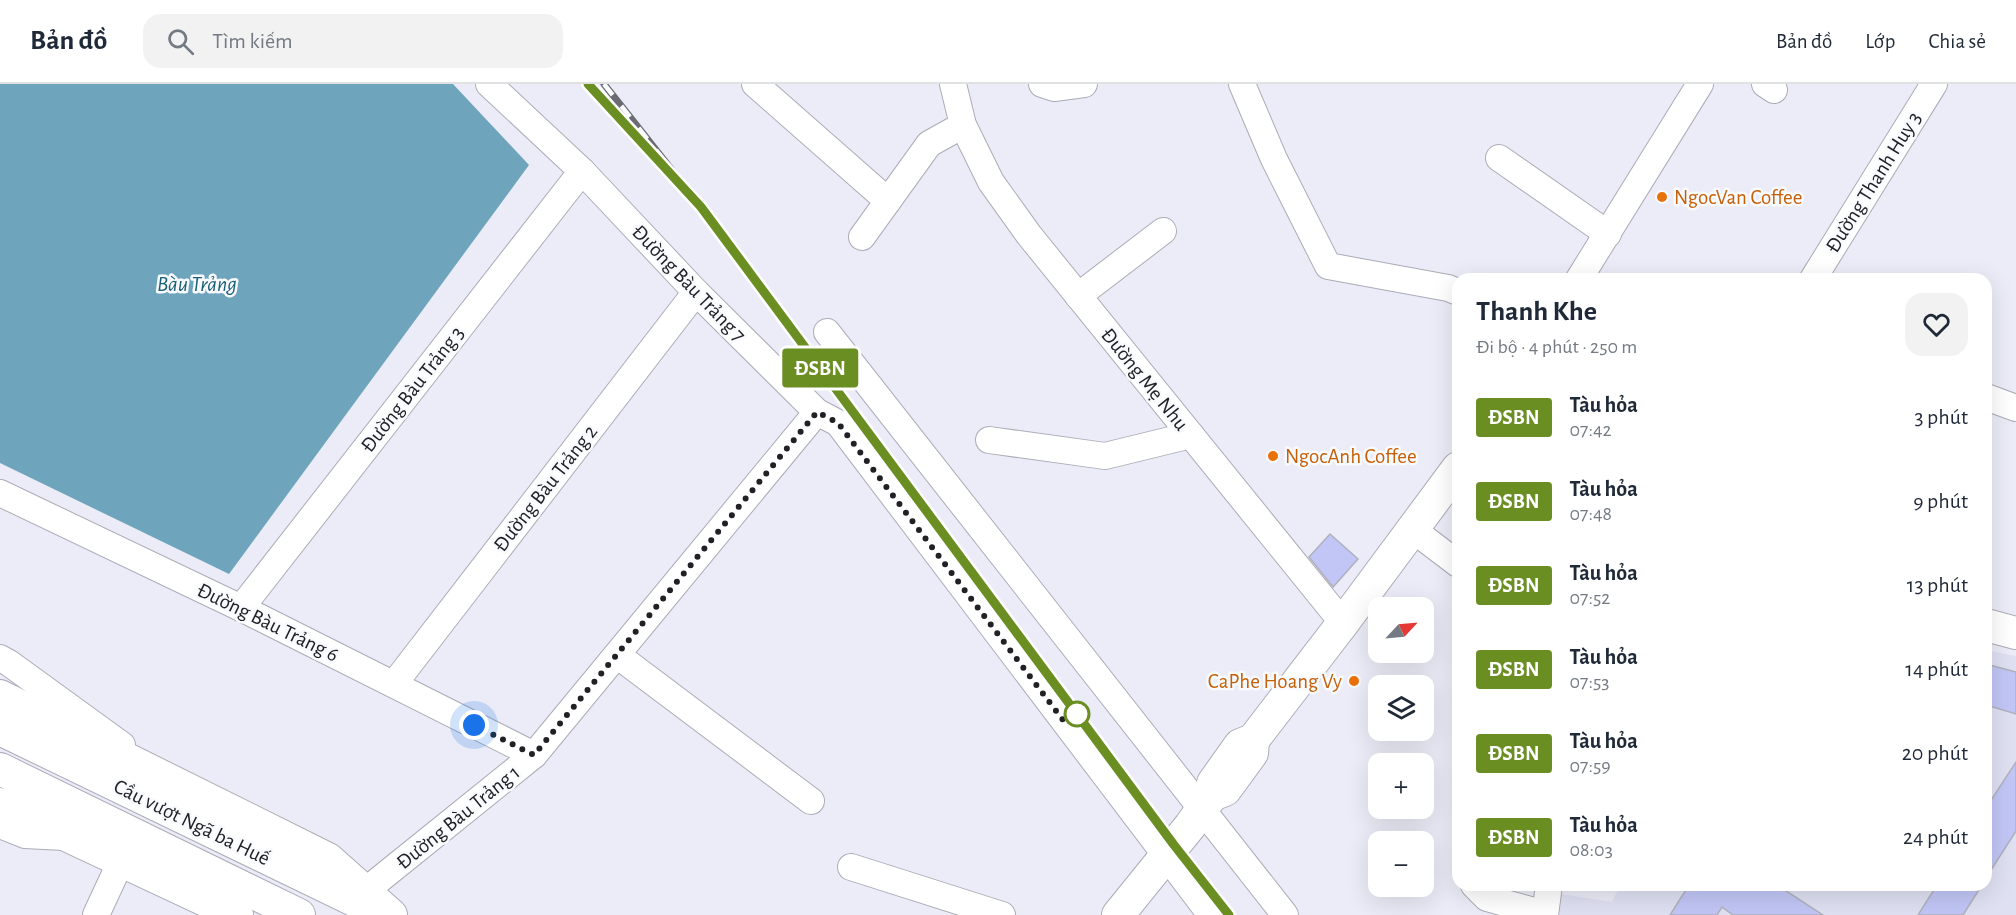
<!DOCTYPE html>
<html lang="vi">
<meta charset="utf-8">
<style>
:root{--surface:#fff;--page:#f2f2f3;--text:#1f2937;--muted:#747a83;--line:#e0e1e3}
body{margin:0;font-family:"Alegreya Sans",sans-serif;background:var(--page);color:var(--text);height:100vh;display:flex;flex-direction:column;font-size:22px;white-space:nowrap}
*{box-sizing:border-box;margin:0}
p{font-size:20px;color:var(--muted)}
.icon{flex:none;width:33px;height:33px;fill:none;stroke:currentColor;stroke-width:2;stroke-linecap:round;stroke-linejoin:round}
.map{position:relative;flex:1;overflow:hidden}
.sheet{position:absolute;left:1452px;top:189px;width:540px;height:618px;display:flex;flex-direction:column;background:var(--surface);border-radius:18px;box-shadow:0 6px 24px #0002}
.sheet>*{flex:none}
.badge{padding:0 12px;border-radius:4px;font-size:21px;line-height:39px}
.needle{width:39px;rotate:64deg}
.tools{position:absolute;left:1368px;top:513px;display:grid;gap:12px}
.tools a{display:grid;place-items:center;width:66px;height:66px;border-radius:12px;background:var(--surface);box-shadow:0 6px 24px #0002;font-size:30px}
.you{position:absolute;width:30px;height:30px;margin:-15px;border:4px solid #fff;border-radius:50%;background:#1a73e8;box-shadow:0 0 0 9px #1a73e833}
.map>.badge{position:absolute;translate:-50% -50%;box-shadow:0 0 0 3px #fff}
.round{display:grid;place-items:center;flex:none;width:63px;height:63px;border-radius:18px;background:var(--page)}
.overview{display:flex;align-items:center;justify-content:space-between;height:102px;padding:0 24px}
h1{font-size:28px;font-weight:600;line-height:45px}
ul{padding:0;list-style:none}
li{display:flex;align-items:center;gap:18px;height:84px;padding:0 24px}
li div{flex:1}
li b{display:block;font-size:22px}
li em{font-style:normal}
li .badge{min-width:66px;font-weight:700;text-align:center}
header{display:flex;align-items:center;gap:36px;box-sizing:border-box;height:84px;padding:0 30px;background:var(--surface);border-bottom:2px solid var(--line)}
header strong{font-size:28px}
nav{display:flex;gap:33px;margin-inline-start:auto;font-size:21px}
.search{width:420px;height:54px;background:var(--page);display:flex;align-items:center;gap:15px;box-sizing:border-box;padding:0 21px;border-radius:18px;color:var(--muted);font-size:22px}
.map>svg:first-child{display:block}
.built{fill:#dfe1f3}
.water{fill:#6fa5bc}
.building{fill:#c2c6f6;stroke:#b0b1bc;stroke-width:1.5}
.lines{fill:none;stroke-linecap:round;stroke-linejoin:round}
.minor-casing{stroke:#abacb7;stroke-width:28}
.major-casing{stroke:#abacb7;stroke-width:34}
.minor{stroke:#fff;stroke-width:26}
.major{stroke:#fff;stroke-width:32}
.rail-casing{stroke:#6b6c73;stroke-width:7}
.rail{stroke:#f9fafe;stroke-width:4.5;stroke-dasharray:14;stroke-linecap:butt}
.line-casing{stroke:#fff;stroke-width:14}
.line{stroke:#6b8e23;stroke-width:9}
.walk{stroke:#202125;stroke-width:6;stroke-dasharray:0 10.8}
.food-dot{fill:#e8710a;stroke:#f9fafe;stroke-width:2}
.stop-dot{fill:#fff;stroke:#6b8e23;stroke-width:3}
.labels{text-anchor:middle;stroke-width:5;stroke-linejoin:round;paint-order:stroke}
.street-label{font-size:21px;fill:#202125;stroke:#f9fafe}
.food-label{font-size:21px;fill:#c56008;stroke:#f9fafe;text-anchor:start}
.water-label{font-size:22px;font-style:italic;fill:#195f77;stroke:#f9fafe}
</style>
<header>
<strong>Bản đồ</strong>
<div class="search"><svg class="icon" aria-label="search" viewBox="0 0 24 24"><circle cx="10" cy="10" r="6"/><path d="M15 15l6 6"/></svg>Tìm kiếm</div>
<nav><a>Bản đồ</a><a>Lớp</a><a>Chia sẻ</a></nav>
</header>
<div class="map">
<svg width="2016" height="831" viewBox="0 0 2016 831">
<rect width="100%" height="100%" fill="#ebecf7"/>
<path class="built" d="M1986,566L2016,572V831H1560L1555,809L1612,818L1620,801H1986Z"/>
<path class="water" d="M0,0H453L529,81L229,490L0,379Z"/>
<g class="building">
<path d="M1330,450L1358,475L1333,503L1309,473Z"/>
<path d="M1986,580L2016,588V630L1986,621Z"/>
<path d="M2016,678V747L1986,794V724Z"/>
<path d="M1689,801H1777L1823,831H1733L1722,823L1717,831H1670Z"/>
<path d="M1937,801H1982L1963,831H1918Z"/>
</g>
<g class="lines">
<defs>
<g id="minor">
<path d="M489,0L582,87L696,208L817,328L838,339L1211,831"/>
<path d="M755,0L888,117"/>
<path d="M953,0L963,41L991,98L1029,151L1343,539"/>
<path d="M1042,0L1054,4L1084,0"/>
<path d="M1242,0L1274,75L1328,182L1448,204L1458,208"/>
<path d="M1765,0L1774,6"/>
<path d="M1499,74L1608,150"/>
<path d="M862,153L929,60L963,41"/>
<path d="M1579,195L1700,0"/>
<path d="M1813,195L1934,0"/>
<path d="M1078,212L1163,147"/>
<path d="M827,248L1285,831"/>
<path d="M1986,313L2016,324"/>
<path d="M989,356L1105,372L1191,351"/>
<path d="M0,409L241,524L534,671"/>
<path d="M1412,445L1458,480"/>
<path d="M241,524L582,87"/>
<path d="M617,571L811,717"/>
<path d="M0,574L9,579L122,661"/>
<path d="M394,600L696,208"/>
<path d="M0,741L25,751L64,753"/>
<path d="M851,783L1002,831"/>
<path d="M1474,801L1487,814L1545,830"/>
<path d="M364,808L534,671L817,328"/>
<path d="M96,831L121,777"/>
<path d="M1545,831L1549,801"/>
</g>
<g id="major">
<path d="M1986,541L2016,549"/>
<path d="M0,612L328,775L391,831"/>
<path d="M0,645L364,821"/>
<path d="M1253,656L1343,539L1458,384"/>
<path d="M1253,656L1252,669L1225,706L1212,711L1213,699L1240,661Z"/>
<path d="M0,685L299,831"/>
<path d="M0,720L237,831"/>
<path d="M1118,831L1190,742L1212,711"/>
</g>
</defs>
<use href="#minor" class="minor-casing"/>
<use href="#major" class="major-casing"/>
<use href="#minor" class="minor"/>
<use href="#major" class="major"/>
<defs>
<g id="rail">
<path d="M588,0L634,50"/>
<path d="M604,0L701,123L1174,761L1229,831"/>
</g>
</defs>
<use href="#rail" class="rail-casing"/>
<use href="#rail" class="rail"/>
</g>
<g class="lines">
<defs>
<path id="line" d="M588,0L701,123L1174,761L1229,831"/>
</defs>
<use href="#line" class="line-casing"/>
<use href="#line" class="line"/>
<path class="walk" d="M474,641L534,671L817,328L838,339L1066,640L1077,630"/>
</g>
<g class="food-dot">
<circle cx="1662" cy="113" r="6"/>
<circle cx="1273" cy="372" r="6"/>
<circle cx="1354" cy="597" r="6"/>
</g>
<circle class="stop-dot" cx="1077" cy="630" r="12"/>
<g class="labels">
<g class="street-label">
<text transform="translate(1873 98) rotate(-58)" y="7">Đường Thanh Huy 3</text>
<text transform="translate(689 199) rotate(46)" y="7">Đường Bàu Trảng 7</text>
<text transform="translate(1145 295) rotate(51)" y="7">Đường Mẹ Nhu</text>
<text transform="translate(412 305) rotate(-52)" y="7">Đường Bàu Trảng 3</text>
<text transform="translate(545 404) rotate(-52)" y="7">Đường Bàu Trảng 2</text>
<text transform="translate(268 538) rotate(26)" y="7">Đường Bàu Trảng 6</text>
<text transform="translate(458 733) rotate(-39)" y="7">Đường Bàu Trảng 1</text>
<text transform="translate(192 738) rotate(26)" y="7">Cầu vượt Ngã ba Huế</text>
</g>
<g class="food-label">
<text x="1674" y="120">NgocVan Coffee</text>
<text x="1285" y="379">NgocAnh Coffee</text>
<text x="1342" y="604" text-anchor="end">CaPhe Hoang Vy</text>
</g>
<g class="water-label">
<text x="197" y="207">Bàu Trảng</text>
</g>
</g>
</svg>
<div class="tools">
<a><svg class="needle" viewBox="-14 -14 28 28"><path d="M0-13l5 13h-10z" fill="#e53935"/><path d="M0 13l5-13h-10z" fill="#747a83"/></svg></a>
<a><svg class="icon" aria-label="layers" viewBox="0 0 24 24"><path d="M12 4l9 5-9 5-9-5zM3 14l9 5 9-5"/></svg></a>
<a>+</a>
<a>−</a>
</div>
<div class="you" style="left:474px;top:641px"></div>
<b class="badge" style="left:820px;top:284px;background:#6b8e23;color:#fff">ĐSBN</b>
<section class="sheet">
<div class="overview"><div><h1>Thanh Khe</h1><p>Đi bộ · 4 phút · 250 m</p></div><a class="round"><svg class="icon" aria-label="heart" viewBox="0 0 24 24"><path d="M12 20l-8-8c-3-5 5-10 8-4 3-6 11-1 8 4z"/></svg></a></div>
<ul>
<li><span class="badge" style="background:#6b8e23;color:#fff">ĐSBN</span><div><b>Tàu hỏa</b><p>07:42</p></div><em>3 phút</em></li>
<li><span class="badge" style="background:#6b8e23;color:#fff">ĐSBN</span><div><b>Tàu hỏa</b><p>07:48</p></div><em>9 phút</em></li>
<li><span class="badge" style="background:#6b8e23;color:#fff">ĐSBN</span><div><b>Tàu hỏa</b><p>07:52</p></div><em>13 phút</em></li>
<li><span class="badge" style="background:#6b8e23;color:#fff">ĐSBN</span><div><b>Tàu hỏa</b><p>07:53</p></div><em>14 phút</em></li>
<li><span class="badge" style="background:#6b8e23;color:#fff">ĐSBN</span><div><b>Tàu hỏa</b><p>07:59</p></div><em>20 phút</em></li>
<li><span class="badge" style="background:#6b8e23;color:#fff">ĐSBN</span><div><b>Tàu hỏa</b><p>08:03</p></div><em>24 phút</em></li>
</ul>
</section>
</div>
